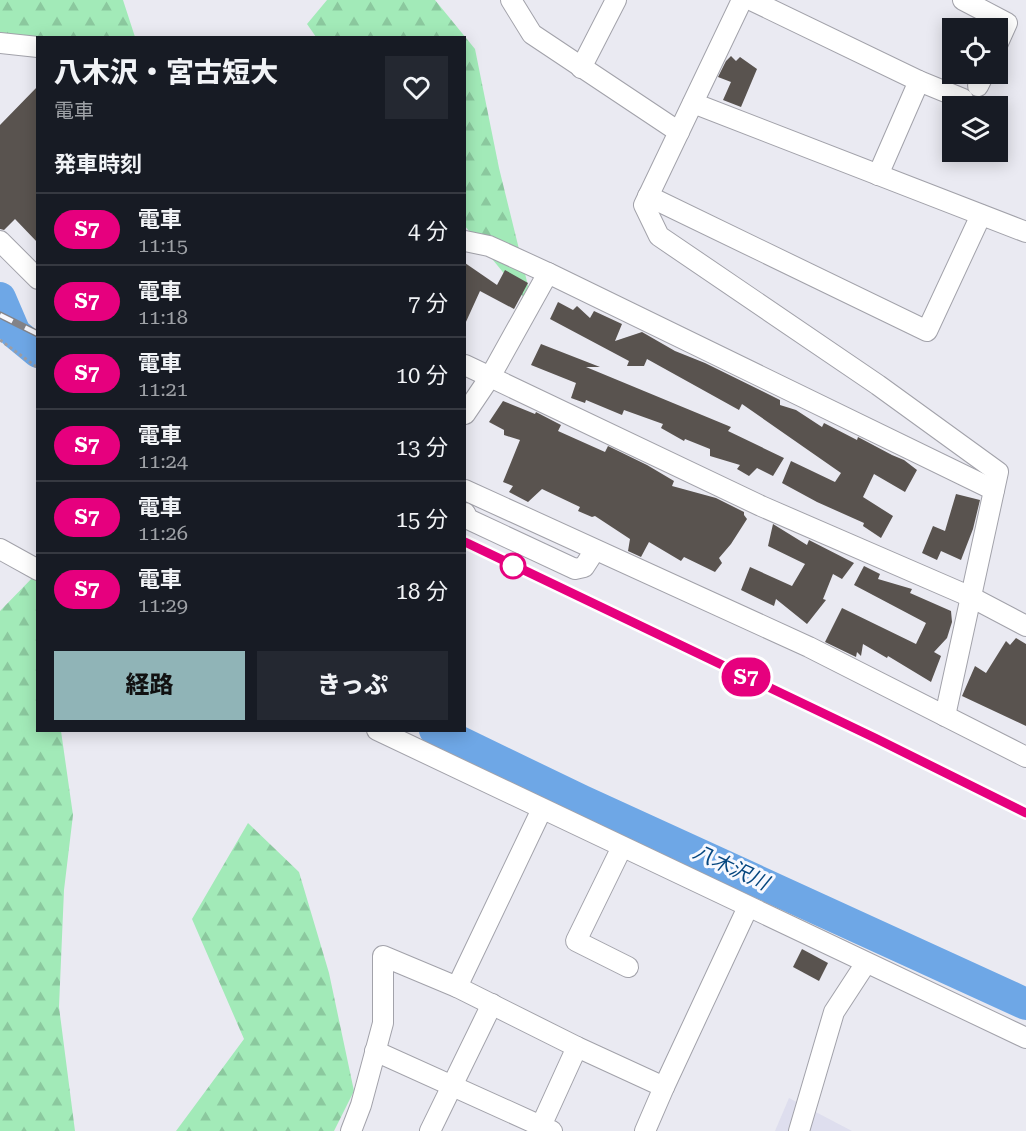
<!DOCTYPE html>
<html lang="ja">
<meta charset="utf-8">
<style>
:root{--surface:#171b24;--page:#242831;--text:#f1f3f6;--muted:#9ea1a6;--line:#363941;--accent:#90b4b7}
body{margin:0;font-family:"Roboto Serif","Noto Sans JP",serif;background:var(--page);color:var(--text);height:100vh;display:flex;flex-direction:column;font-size:22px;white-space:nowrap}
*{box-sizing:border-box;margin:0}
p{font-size:20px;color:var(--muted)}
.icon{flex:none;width:33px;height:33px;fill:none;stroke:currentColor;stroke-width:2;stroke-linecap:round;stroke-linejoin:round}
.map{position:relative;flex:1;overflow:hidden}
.sheet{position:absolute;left:36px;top:36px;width:430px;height:696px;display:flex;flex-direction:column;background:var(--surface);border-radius:0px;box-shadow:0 3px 15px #0003}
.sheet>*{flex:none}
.badge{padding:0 12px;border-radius:20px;font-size:21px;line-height:39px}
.controls{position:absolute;left:942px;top:18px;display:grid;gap:12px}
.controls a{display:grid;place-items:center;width:66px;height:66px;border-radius:0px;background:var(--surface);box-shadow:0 3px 15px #0003;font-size:30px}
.map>.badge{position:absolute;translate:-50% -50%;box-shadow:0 0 0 3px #fff}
h2{padding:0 18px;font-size:22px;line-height:54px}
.round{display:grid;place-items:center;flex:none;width:63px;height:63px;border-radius:0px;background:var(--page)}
.head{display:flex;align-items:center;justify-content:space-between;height:102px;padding:0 18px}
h1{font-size:28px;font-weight:800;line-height:45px}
.action{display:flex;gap:12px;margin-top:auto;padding:12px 18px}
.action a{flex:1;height:69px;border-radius:0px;background:var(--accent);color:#111;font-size:24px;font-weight:800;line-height:69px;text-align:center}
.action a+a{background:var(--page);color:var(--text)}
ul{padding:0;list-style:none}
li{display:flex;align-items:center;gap:18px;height:72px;padding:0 18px;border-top:2px solid var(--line)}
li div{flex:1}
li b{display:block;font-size:22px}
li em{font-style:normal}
li .badge{min-width:66px;font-weight:700;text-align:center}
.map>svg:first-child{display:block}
.built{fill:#dedeee}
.forest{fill:url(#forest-firs)}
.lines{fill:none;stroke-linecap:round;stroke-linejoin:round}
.river{stroke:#6ea7e6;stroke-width:32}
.building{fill:#59534f}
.minor-casing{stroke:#a2a2aa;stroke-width:22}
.path{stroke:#9d9da3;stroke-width:3;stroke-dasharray:3 3;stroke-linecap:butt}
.minor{stroke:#fff;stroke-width:20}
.rail-casing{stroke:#838388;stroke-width:7}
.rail{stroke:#f7f8fe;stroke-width:4.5;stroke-dasharray:14;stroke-linecap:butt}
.line-casing{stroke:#fff;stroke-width:14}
.line{stroke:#e6007e;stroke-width:9}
.stop-dot{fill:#fff;stroke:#e6007e;stroke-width:3}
.labels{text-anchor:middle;stroke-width:6;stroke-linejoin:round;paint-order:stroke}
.water-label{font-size:20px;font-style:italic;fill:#05467f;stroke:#f7f8fe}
</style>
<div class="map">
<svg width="1026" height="1131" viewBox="0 0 1026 1131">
<defs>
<pattern id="forest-firs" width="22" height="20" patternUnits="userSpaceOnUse" patternTransform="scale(1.5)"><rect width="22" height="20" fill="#a2eab8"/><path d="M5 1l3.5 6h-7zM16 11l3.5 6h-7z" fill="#8bc89e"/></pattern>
</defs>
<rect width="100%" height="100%" fill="#eaeaf2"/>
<path class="built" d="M789,1098L852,1131H775Z"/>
<g class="forest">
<path d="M0,0H123L135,37L38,38L0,45Z"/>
<path d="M327,0H435L475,49L499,168L534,310L465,226V38L316,37L307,24Z"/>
<path d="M37,573L38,730L61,731L73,815L64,890L59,1007L75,1131H0V611Z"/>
<path d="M248,823L299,872L329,973L354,1091L334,1131H176L244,1039L192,919Z"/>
</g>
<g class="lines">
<g class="river">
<path d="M0,298L15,333L38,352"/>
<path d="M435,730L582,801L1026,1004"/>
</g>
</g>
<g class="building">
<path d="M731,56L736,61L740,57L757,69L741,107L723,100L731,82L718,77L726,61Z"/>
<path d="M38,86V243L15,219L4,230L0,229V125Z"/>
<path d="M465,263L497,285L505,270L528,283L514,309L480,291L465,324Z"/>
<path d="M558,302L573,310L577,306L590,318L594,311L622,324L615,341L642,332L675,351L705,363L780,400V405L796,410L822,427L824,423L857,440L858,437L892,455L904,460L917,470L905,492L874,474L863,497L893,516L881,538L863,526L864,523L817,502L782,483L791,461L835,482L841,473L742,404L739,410L647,359L644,366H627L629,361L550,319Z"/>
<path d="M541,344L600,367H586L731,427L728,431L784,458L773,476L757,468L749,476L737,469L740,465L710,456V449L685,439L684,441L661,428L663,424L624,410L622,415L586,400L585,403L571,398L576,383L531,365Z"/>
<path d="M503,401L535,414L536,412L561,425L558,431L605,452L608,446L647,465L674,481L672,486L716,498L744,512V515L747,519L731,544L719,558L722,563L715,572L684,557L681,561L649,542L641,557L628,551L630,539L595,516L592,517L578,511L580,507L542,489L528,502L509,492L513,486L503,482L520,440L504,435V430L489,422Z"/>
<path d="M956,494L980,500L973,529L961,560L941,551L937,560L922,553L933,526L945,531Z"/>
<path d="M773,524L807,545L809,540L854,563L842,579L833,574L823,599L826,600L807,624L776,599L774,606L741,590L750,567L792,586L805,564L768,546Z"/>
<path d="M864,566L880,574L878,579L912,589L910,593L951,611L952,622L947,638L934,652L941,656L931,682L888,656L887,658L863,644L861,656L857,652L856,657L825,642L842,608L916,644L926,623L854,585Z"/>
<path d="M1016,638L1026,644V726L962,696L975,666L986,673L1006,641L1010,645Z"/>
<path d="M802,949L828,963L819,981L793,967Z"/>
</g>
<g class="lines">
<defs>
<g id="minor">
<path d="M511,0L532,34L679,132"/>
<path d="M742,0L644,205L659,236L878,385L998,472L945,716"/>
<path d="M751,0L919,81L963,99"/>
<path d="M963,0L1007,23L998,43"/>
<path d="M0,43L38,47"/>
<path d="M581,68L616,0"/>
<path d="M978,86L984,74"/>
<path d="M693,103L1026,232"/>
<path d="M878,175L919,81"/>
<path d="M648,196L927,331L981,215"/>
<path d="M0,241L38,279"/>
<path d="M465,241L489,246L548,273L994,490"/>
<path d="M465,365L761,506L971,597L1026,626"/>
<path d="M465,414L490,377L548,273"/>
<path d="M465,490L809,647L1026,757"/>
<path d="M465,513L468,519L575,569L584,567L595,550"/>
<path d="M0,549L38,570"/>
<path d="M377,730L1026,1038"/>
<path d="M542,809L457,987L577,1047L664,1087L645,1131"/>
<path d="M622,847L576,941L628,967"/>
<path d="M375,1051L541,1126"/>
<path d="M664,1087L748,907"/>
<path d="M351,1131L361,1105L383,1023V956L457,987"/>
<path d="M430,1131L492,1004"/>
<path d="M552,1131L541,1126L577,1047"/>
<path d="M799,1131L834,1012L866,963"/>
</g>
</defs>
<use href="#minor" class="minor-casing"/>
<path class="path" d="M0,340L38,368"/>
<use href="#minor" class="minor"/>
<defs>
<g id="rail">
<path d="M0,315L38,334"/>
<path d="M465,542L875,738L1026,813"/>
</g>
</defs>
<use href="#rail" class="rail-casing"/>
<use href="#rail" class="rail"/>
</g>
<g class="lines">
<defs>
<path id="line" d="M465,542L875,738L1026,813"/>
</defs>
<use href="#line" class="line-casing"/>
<use href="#line" class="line"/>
</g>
<circle class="stop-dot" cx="513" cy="566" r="12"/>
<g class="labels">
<g class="water-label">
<text transform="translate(731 867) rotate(25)" y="7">八木沢川</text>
</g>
</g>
</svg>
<div class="controls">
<a><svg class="icon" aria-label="locate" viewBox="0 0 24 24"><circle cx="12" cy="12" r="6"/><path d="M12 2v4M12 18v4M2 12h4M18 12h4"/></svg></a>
<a><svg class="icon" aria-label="layers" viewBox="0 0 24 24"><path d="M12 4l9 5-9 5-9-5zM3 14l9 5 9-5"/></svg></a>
</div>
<b class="badge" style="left:746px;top:677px;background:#e6007e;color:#fff">S7</b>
<section class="sheet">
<div class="head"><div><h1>八木沢・宮古短大</h1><p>電車</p></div><a class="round"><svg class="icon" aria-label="heart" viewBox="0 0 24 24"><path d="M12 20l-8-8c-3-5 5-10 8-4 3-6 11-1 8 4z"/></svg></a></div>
<h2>発車時刻</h2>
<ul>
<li><span class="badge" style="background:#e6007e;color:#fff">S7</span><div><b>電車</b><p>11:15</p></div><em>4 分</em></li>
<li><span class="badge" style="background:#e6007e;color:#fff">S7</span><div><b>電車</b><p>11:18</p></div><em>7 分</em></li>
<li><span class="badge" style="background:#e6007e;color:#fff">S7</span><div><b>電車</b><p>11:21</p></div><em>10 分</em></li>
<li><span class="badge" style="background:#e6007e;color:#fff">S7</span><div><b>電車</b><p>11:24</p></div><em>13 分</em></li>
<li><span class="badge" style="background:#e6007e;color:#fff">S7</span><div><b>電車</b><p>11:26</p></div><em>15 分</em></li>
<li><span class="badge" style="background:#e6007e;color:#fff">S7</span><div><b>電車</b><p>11:29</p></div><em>18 分</em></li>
</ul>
<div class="action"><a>経路</a><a>きっぷ</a></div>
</section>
</div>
